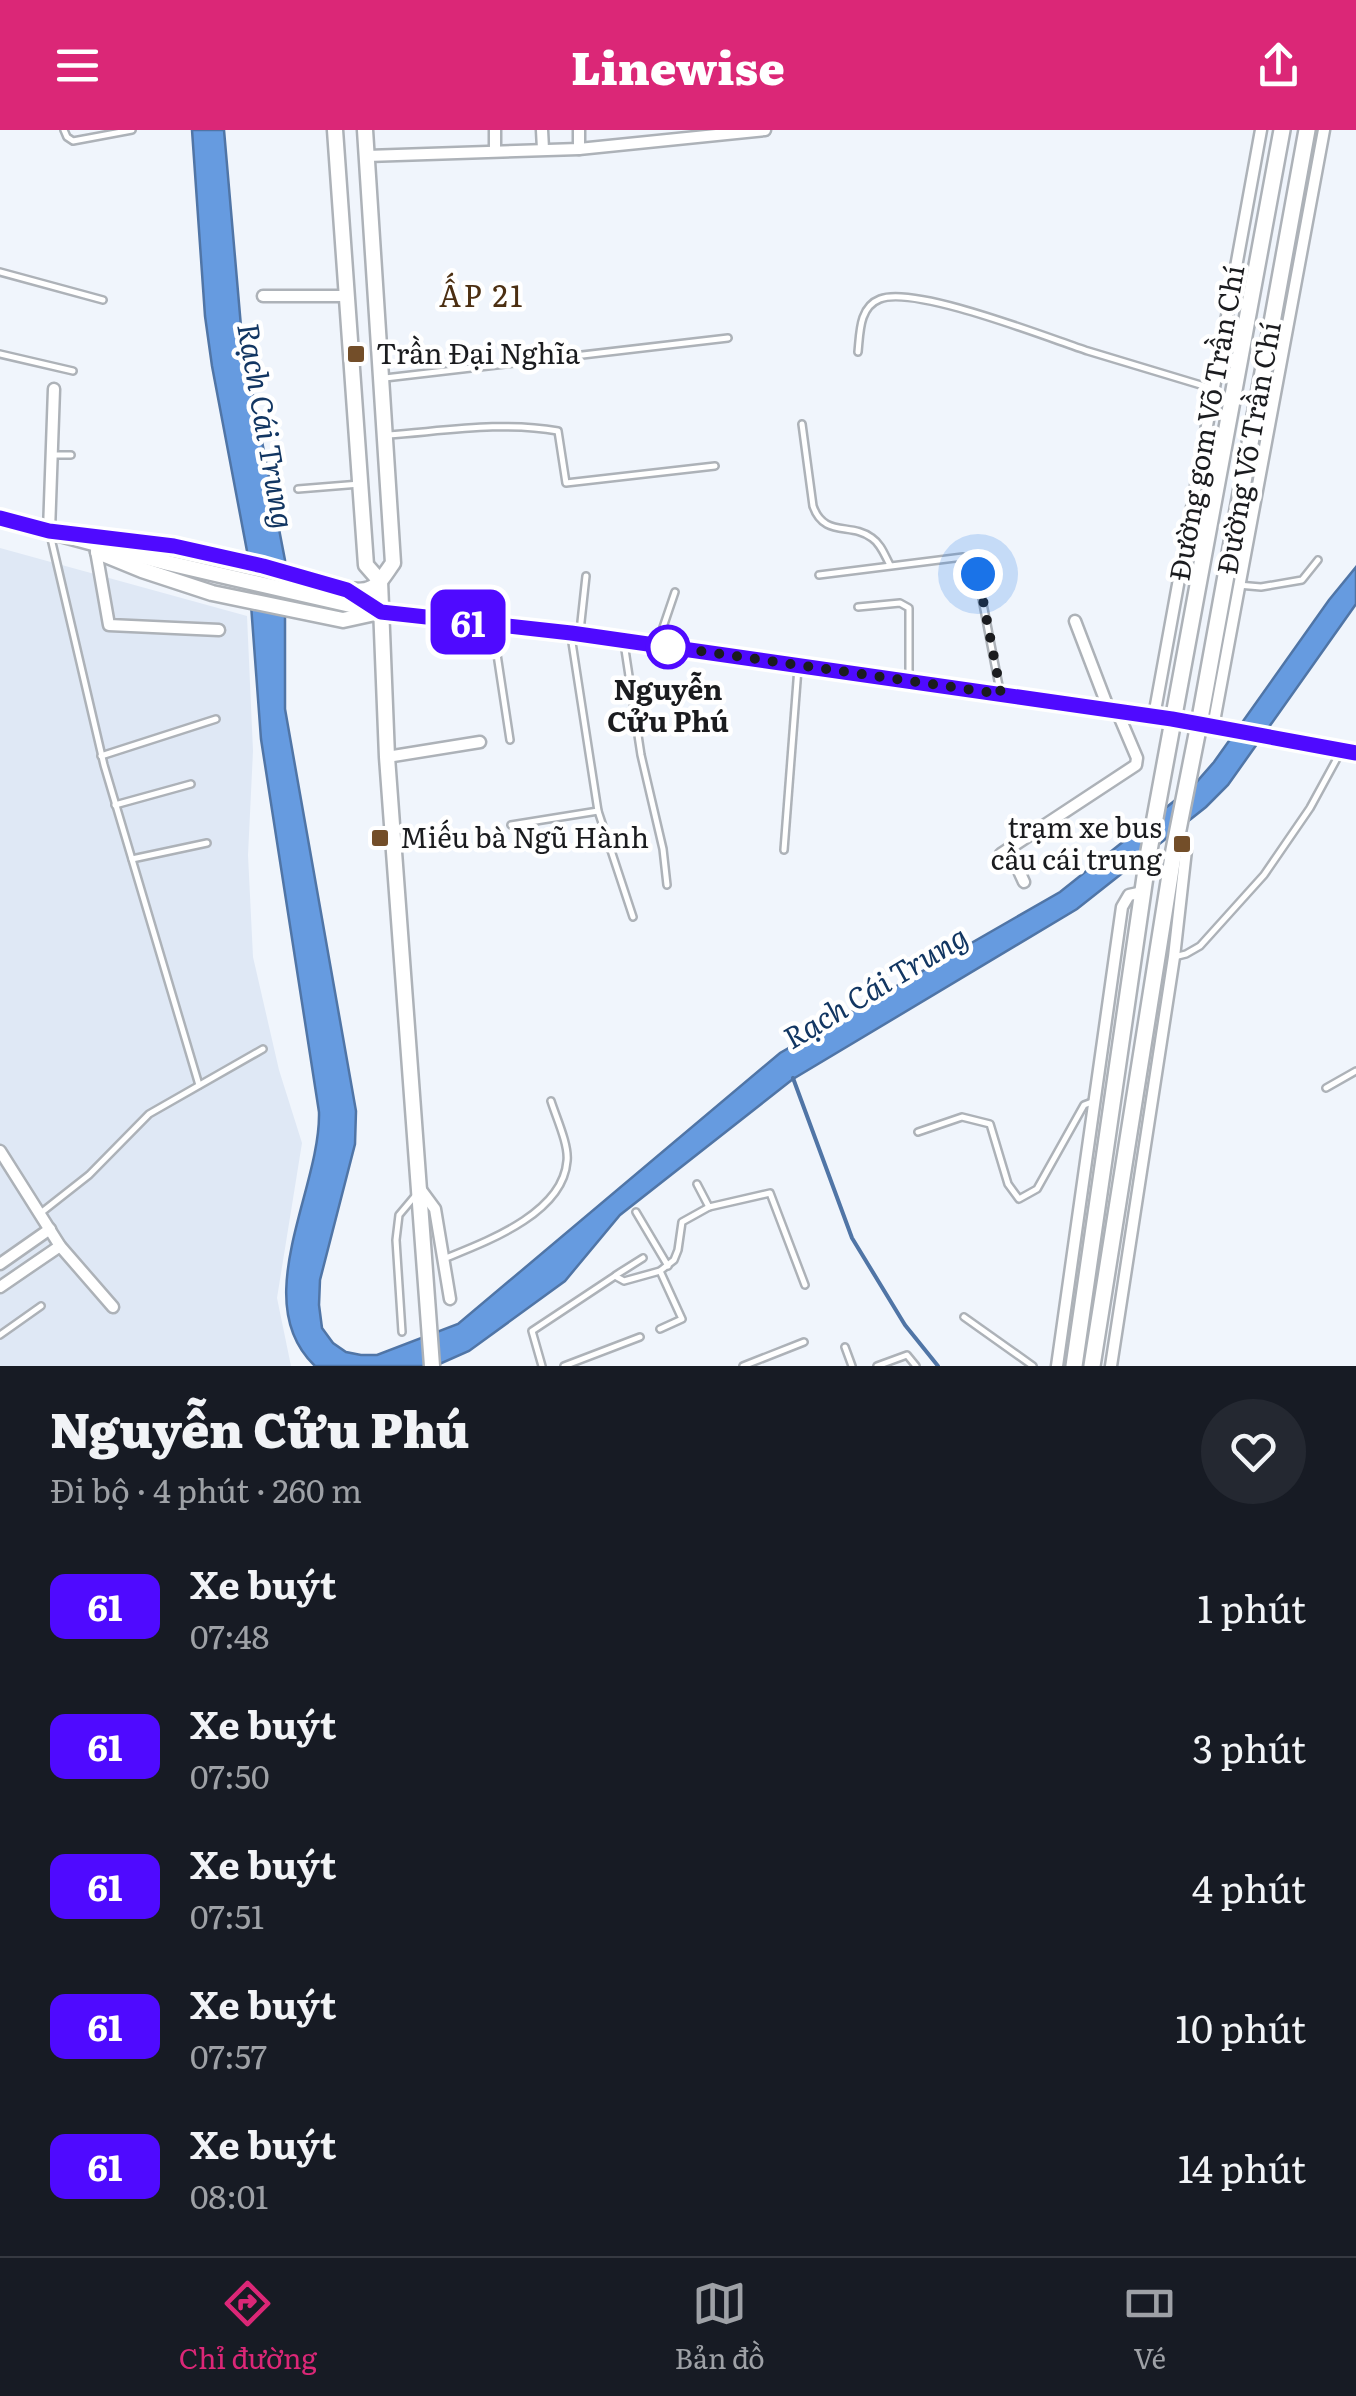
<!DOCTYPE html>
<html lang="vi">
<meta charset="utf-8">
<style>
:root{--surface:#171b24;--page:#242831;--text:#f1f3f6;--muted:#9ea1a6;--line:#363941;--accent:#db2777}
body{margin:0;font-family:Literata,serif;background:var(--page);color:var(--text);height:100vh;display:flex;flex-direction:column;font-size:38px;white-space:nowrap}
*{box-sizing:border-box;margin:0}
p{font-size:32px;color:var(--muted)}
.icon{flex:none;width:55px;height:55px;fill:none;stroke:currentColor;stroke-width:2;stroke-linecap:round;stroke-linejoin:round}
.map{position:relative;height:1236px;overflow:hidden}
.sheet{display:flex;flex-direction:column;background:var(--surface);flex:1}
.sheet>*{flex:none}
.badge{padding:0 20px;border-radius:15px;font-size:35px;line-height:65px}
.you{position:absolute;width:50px;height:50px;margin:-25px;border:8px solid #fff;border-radius:50%;background:#1a73e8;box-shadow:0 0 0 15px #1a73e833}
.map>.badge{position:absolute;translate:-50% -50%;box-shadow:0 0 0 5px #fff}
.round{display:grid;place-items:center;flex:none;width:105px;height:105px;border-radius:52px;background:var(--page)}
.overview{display:flex;align-items:center;justify-content:space-between;height:170px;padding:0 50px}
h1{font-size:48px;font-weight:800;line-height:75px}
ul{padding:0;list-style:none}
li{display:flex;align-items:center;gap:30px;height:140px;padding:0 50px}
li div{flex:1}
li b{display:block;font-size:38px}
li em{font-style:normal}
li .badge{min-width:110px;font-weight:700;text-align:center}
header{display:flex;justify-content:space-between;align-items:center;height:130px;padding:0 50px;background:var(--accent);color:#fff;font-size:45px;font-weight:800}
.tab-bar{display:flex;justify-content:space-around;align-items:center;height:140px;border-top:2px solid var(--line);background:var(--surface);font-size:28px;color:var(--muted)}
.tab-bar a{display:grid;justify-items:center;gap:5px}
.tab-bar .current{color:var(--accent)}
.map>svg:first-child{display:block}
.built{fill:#dfe8f5}
.water{fill:#669be0;stroke:#5075a6;stroke-width:2.5}
.lines{fill:none;stroke-linecap:round;stroke-linejoin:round}
.stream{stroke:#5075a6;stroke-width:4}
.service-casing{stroke:#adb2b8;stroke-width:10}
.minor-casing{stroke:#adb2b8;stroke-width:15}
.secondary-casing{stroke:#adb2b8;stroke-width:19}
.trunk-casing{stroke:#adb2b8;stroke-width:20}
.service{stroke:#fff;stroke-width:5}
.minor{stroke:#fff;stroke-width:10}
.secondary{stroke:#fff;stroke-width:14}
.trunk{stroke:#fff;stroke-width:15}
.line-casing{stroke:#fff;stroke-width:22}
.line{stroke:#4f0aff;stroke-width:15}
.walk{stroke:#1b1c1f;stroke-width:10;stroke-dasharray:0 18}
.poi-dot{fill:#734e29;stroke:#fff;stroke-width:4}
.stop-dot{fill:#fff;stroke:#4f0aff;stroke-width:5}
.labels{text-anchor:middle;stroke-width:9;stroke-linejoin:round;paint-order:stroke}
.poi-label{font-size:28px;fill:#1b1c1f;stroke:#fff;text-anchor:start}
.street-label{font-size:28px;fill:#1b1c1f;stroke:#fff}
.stop-label{font-size:28px;font-weight:bold;fill:#1b1c1f;stroke:#fff}
.neighbourhood-label{font-size:30px;letter-spacing:2.5px;fill:#4c2f12;stroke:#fff}
.water-label{font-size:30px;font-style:italic;fill:#123662;stroke:#fff}
</style>
<header><svg class="icon" aria-label="menu" viewBox="0 0 24 24"><path d="M4 6h16M4 12h16M4 18h16"/></svg>Linewise<svg class="icon" aria-label="share" viewBox="0 0 24 24"><path d="M12 15V3M7 8l5-5 5 5M5 13v7h14v-7"/></svg></header>
<div class="map">
<svg width="1356" height="1236" viewBox="0 0 1356 1236">
<rect width="100%" height="100%" fill="#f0f5fc"/>
<path class="built" d="M0,418L247,486L253,621L248,725L253,827L279,940L302,1013L277,1168L291,1236H0Z"/>
<path class="water" d="M192,0H224L242,208L285,430V579L356,981L355,1014L320,1150L319,1175L322,1198L333,1213L346,1222L361,1225H377L458,1194L780,923L1060,762L1193,656L1214,632L1329,470L1356,437V474L1228,655L1206,677L1077,779L793,949L620,1085L565,1151L469,1221L435,1236H315C247,1172 321,1059 319,982L261,609L247,421L212,236L205,186Z"/>
<g class="lines">
<path class="stream" d="M793,948L852,1108L905,1195L938,1236"/>
<defs>
<g id="service">
<path d="M64,0L67,7L73,11L132,0"/>
<path d="M0,142L103,170"/>
<path d="M858,222C860,203 859,177 880,169C915,155 1048,208 1088,221C1130,234 1172,246 1214,259"/>
<path d="M0,224L73,241"/>
<path d="M385,248L728,208"/>
<path d="M802,294L813,376C824,408 851,392 872,408C881,414 885,426 890,435"/>
<path d="M388,305C444,301 502,291 558,301L566,353L715,336"/>
<path d="M52,325H71"/>
<path d="M298,359L360,354"/>
<path d="M50,404L104,635L199,955"/>
<path d="M819,445L963,427L972,432L977,443L1000,561"/>
<path d="M1238,455L1261,457L1302,450L1318,430"/>
<path d="M858,477L900,473L909,478V548"/>
<path d="M493,498L510,610"/>
<path d="M580,501L586,446"/>
<path d="M571,506L598,681L633,787"/>
<path d="M658,512L675,462"/>
<path d="M624,513L641,625L663,719L667,755"/>
<path d="M101,626L216,589"/>
<path d="M115,675L191,654"/>
<path d="M511,695L598,681"/>
<path d="M784,720L798,538"/>
<path d="M132,729L207,713"/>
<path d="M1174,827L1186,824L1200,816L1264,745L1310,678L1340,623"/>
<path d="M1326,958L1356,941"/>
<path d="M918,1002L962,987L990,994L1008,1054L1019,1069L1037,1059L1084,975L1092,972"/>
<path d="M697,1054L709,1077"/>
<path d="M42,1082L89,1045L149,984L263,919"/>
<path d="M636,1082L668,1136"/>
<path d="M446,1128C488,1111 563,1083 567,1031C569,1015 556,987 551,971"/>
<path d="M616,1145L643,1128"/>
<path d="M964,1187L1033,1236"/>
<path d="M660,1199L682,1189L660,1141"/>
<path d="M402,1202L396,1110L399,1085L415,1066"/>
<path d="M0,1205L41,1176"/>
<path d="M845,1217L852,1236"/>
<path d="M542,1236L532,1201L615,1146L624,1151L660,1141L674,1130L678,1120L682,1092L709,1077L770,1063L805,1155"/>
<path d="M564,1236L640,1207"/>
<path d="M743,1236L804,1212"/>
<path d="M877,1236L907,1225L916,1236"/>
</g>
<g id="minor">
<path d="M495,0V21"/>
<path d="M542,0L543,19"/>
<path d="M579,0V19"/>
<path d="M367,26L579,19L765,0"/>
<path d="M263,166H346"/>
<path d="M49,401L54,259"/>
<path d="M96,421L109,495L219,500"/>
<path d="M1075,491L1109,580"/>
<path d="M1154,586L1261,0"/>
<path d="M1213,597L1324,0"/>
<path d="M387,627L480,612"/>
<path d="M1009,719L1024,752"/>
<path d="M1001,724L1136,635L1137,628L1117,581"/>
<path d="M0,1021L60,1116L113,1177"/>
<path d="M421,1060L435,1079L450,1169"/>
<path d="M0,1134L50,1099"/>
<path d="M0,1157L60,1116"/>
<path d="M1057,1236L1122,777L1129,765L1143,762"/>
<path d="M1111,1236L1174,827L1186,720L1184,714L1177,706"/>
</g>
<g id="secondary">
<path d="M335,0L366,435L380,451L387,627L432,1236"/>
<path d="M0,388L168,433L381,482L571,503L1172,589L1356,623"/>
<path d="M99,407L173,416L263,436L347,460L355,465"/>
<path d="M98,422L142,440L212,463L343,490L375,483"/>
<path d="M347,460C375,464 378,454 393,433L365,0"/>
</g>
<g id="trunk">
<path d="M1074,1236L1148,726L1282,0"/>
<path d="M1092,1236L1174,720L1199,594L1307,0"/>
</g>
</defs>
<use href="#service" class="service-casing"/>
<use href="#minor" class="minor-casing"/>
<use href="#secondary" class="secondary-casing"/>
<use href="#trunk" class="trunk-casing"/>
<use href="#service" class="service"/>
<use href="#minor" class="minor"/>
<use href="#secondary" class="secondary"/>
<use href="#trunk" class="trunk"/>
</g>
<g class="lines">
<defs>
<path id="line" d="M0,388L49,401L174,416L263,436L347,460L381,482L571,503L1172,589L1356,623"/>
</defs>
<use href="#line" class="line-casing"/>
<use href="#line" class="line"/>
<path class="walk" d="M668,517L658,515L1001,564L978,444"/>
</g>
<g class="poi-dot">
<rect x="346" y="214" width="20" height="20" rx="5"/>
<rect x="370" y="698" width="20" height="20" rx="5"/>
<rect x="1172" y="704" width="20" height="20" rx="5"/>
</g>
<circle class="stop-dot" cx="668" cy="517" r="20"/>
<g class="labels">
<g class="poi-label">
<text x="376" y="234">Trần Đại Nghĩa</text>
<text x="1162" y="708" text-anchor="end">trạm xe bus<tspan x="1162" dy="32">cầu cái trung</tspan></text>
<text x="400" y="718">Miếu bà Ngũ Hành</text>
</g>
<g class="street-label">
<text transform="translate(1207 293) rotate(-80)" y="10">Đường gom Võ Trần Chí</text>
<text transform="translate(1249 318) rotate(-80)" y="10">Đường Võ Trần Chí</text>
</g>
<g class="stop-label">
<text x="668" y="570">Nguyễn<tspan x="668" dy="32">Cửu Phú</tspan></text>
</g>
<g class="neighbourhood-label">
<text x="482" y="177">ẤP 21</text>
</g>
<g class="water-label">
<text transform="translate(265 296) rotate(80)" y="10">Rạch Cái Trung</text>
<text transform="translate(876 858) rotate(-31)" y="10">Rạch Cái Trung</text>
</g>
</g>
</svg>
<div class="you" style="left:978px;top:444px"></div>
<b class="badge" style="left:468px;top:492px;background:#4f0aff;color:#fff">61</b>
</div>
<section class="sheet">
<div class="overview"><div><h1>Nguyễn Cửu Phú</h1><p>Đi bộ · 4 phút · 260 m</p></div><a class="round"><svg class="icon" aria-label="heart" viewBox="0 0 24 24"><path d="M12 20l-8-8c-3-5 5-10 8-4 3-6 11-1 8 4z"/></svg></a></div>
<ul>
<li><span class="badge" style="background:#4f0aff;color:#fff">61</span><div><b>Xe buýt</b><p>07:48</p></div><em>1 phút</em></li>
<li><span class="badge" style="background:#4f0aff;color:#fff">61</span><div><b>Xe buýt</b><p>07:50</p></div><em>3 phút</em></li>
<li><span class="badge" style="background:#4f0aff;color:#fff">61</span><div><b>Xe buýt</b><p>07:51</p></div><em>4 phút</em></li>
<li><span class="badge" style="background:#4f0aff;color:#fff">61</span><div><b>Xe buýt</b><p>07:57</p></div><em>10 phút</em></li>
<li><span class="badge" style="background:#4f0aff;color:#fff">61</span><div><b>Xe buýt</b><p>08:01</p></div><em>14 phút</em></li>
</ul>
</section>
<nav class="tab-bar">
<a class="current"><svg class="icon" aria-label="directions" viewBox="0 0 24 24"><path d="M12 3l9 9-9 9-9-9zM9 14v-3h6M13 9l2 2-2 2"/></svg>Chỉ đường</a>
<a><svg class="icon" aria-label="map" viewBox="0 0 24 24"><path d="M3 6l6-2 6 2 6-2v14l-6 2-6-2-6 2zM9 4v14M15 6v14"/></svg>Bản đồ</a>
<a><svg class="icon" aria-label="tickets" viewBox="0 0 24 24"><path d="M3 7h18v10H3zM15 7v10"/></svg>Vé</a>
</nav>
